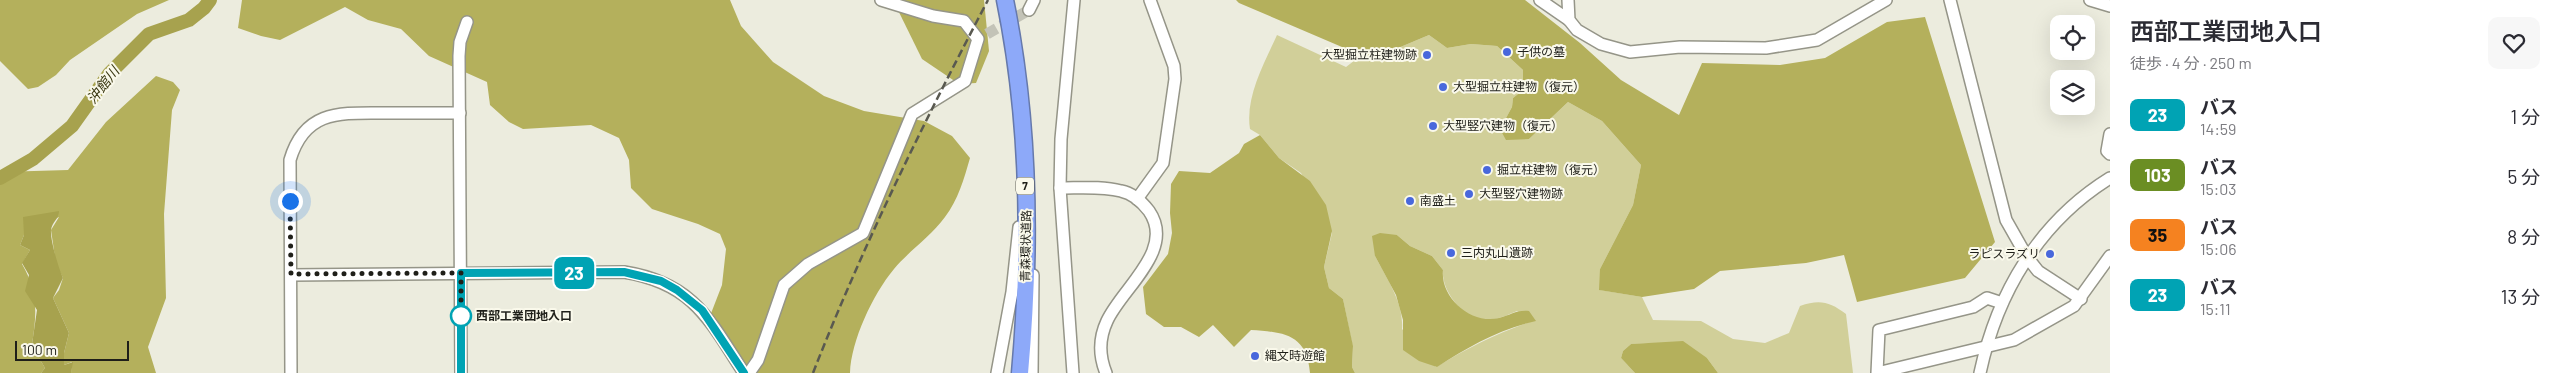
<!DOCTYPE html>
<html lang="ja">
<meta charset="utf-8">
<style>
:root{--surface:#fff;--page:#f7f7f7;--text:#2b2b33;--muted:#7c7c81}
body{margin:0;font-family:Barlow,"Noto Sans JP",sans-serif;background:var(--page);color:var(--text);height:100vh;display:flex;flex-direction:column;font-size:19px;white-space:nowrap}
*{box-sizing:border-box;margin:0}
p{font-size:16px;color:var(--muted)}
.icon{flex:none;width:28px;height:28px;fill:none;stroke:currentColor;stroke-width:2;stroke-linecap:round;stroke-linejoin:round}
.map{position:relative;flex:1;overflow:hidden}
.drawer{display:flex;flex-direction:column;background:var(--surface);width:450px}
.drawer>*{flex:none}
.badge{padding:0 10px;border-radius:8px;font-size:18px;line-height:32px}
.fabs{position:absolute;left:2050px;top:15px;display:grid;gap:10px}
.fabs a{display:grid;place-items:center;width:45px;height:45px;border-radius:10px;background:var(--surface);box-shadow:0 5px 20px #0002;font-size:25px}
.scale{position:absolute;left:15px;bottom:12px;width:114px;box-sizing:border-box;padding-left:5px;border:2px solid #1f1f19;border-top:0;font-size:14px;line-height:18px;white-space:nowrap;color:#1f1f19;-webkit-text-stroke:4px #faf9eb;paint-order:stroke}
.you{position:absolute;width:25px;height:25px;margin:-12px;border:4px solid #fff;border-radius:50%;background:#1a73e8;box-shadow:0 0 0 8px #1a73e833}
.map>.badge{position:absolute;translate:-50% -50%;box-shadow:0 0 0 2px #fff}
.round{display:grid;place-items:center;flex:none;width:52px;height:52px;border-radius:10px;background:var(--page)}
.overview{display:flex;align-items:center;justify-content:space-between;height:85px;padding:0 20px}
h1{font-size:24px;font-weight:600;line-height:38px}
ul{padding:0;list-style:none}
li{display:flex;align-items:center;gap:15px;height:60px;padding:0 20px}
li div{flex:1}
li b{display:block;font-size:19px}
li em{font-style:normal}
li .badge{min-width:55px;font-weight:700;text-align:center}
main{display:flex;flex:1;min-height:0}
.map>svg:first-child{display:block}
.green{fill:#d1cf99;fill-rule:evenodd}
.forest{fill:#b4b05c}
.water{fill:#a7a24e}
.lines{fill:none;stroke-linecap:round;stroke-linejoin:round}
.river{stroke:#a7a24e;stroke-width:14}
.minor-tunnel{stroke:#c3c3b7;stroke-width:11;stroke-dasharray:11 5.5;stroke-linecap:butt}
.minor-casing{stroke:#959588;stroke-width:14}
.highway-casing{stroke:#6679ab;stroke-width:19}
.minor{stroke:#fff;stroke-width:11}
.highway{stroke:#8da9f9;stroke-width:16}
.rail{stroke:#595950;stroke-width:2.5;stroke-dasharray:8 4;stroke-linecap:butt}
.line-casing{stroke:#fff;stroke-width:11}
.line{stroke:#00a3b4;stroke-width:8}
.walk{stroke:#1f1f19;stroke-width:5;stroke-dasharray:0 9}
.poi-dot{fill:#4968dc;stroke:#faf9eb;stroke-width:2}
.stop-dot{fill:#fff;stroke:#00a3b4;stroke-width:2.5}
.labels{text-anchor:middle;stroke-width:4;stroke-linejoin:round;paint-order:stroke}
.shield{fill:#faf9eb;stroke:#616058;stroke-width:1}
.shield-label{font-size:11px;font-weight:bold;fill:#1f1f19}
.poi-label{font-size:12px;fill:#1f1f19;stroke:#faf9eb;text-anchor:start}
.street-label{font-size:12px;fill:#1f1f19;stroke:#faf9eb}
.stop-label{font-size:12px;font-weight:bold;fill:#1f1f19;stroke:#faf9eb;text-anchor:start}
.water-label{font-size:14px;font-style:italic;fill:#3b3914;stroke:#faf9eb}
</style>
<main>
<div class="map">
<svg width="2110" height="373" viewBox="0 0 2110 373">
<rect width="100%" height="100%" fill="#ececde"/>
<path class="green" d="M1277,35L1346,67L1363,54L1379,56L1429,35L1447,48L1471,44L1497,46L1523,70V90L1513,98L1512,107L1500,129L1529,139L1568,102L1602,121L1641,165L1633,205L1600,269V290L1642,297L1653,320L1701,321L1733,339L1765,343L1789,333L1800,306C1820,299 1830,302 1846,314L1853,373H1718L1707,358L1656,343L1631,344L1623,351L1621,358L1635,373H1355L1352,367L1353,348L1343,299L1329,288L1324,267L1332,233L1301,173L1279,158L1260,135L1250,129C1245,97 1264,64 1277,35ZM1397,235L1410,246L1432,256L1443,270C1441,289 1460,314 1478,319C1491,323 1505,316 1517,311L1535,320C1500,332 1469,347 1436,367L1402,329C1404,303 1387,279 1375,256Z"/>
<g class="forest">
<path d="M0,0H169L137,14L70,60L56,75L38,87L28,89L0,61Z"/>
<path d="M242,0H730L741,26L773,62L824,96L864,111L924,121L952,136L970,158C964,179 958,200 945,217C930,237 909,251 894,269C873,294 851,341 850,373H743L710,316L722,285L726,249L720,234L698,224L652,209L631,188L629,160L619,138L591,125L523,129L509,122L490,105L487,82L429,56L401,29L368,20L345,7L280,40L261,36L238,28Z"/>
<path d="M893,0H984L989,51L976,83L959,84L922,59Z"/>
<path d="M1236,0H1525L1580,43L1621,80L1679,115L1702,63L1780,65L1825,58L1887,22L1925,17L1995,242L1965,278L1857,302L1844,255L1806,263L1720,271L1694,289L1642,297L1599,290L1600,269L1633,205L1641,165L1602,121L1568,102L1529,139L1506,140L1500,129L1512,107L1513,98L1523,90V70L1497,46L1471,44L1447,48L1429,35L1379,56L1356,53L1239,3Z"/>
<path d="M156,76L173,82L180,90L172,110L164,214L166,298L148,347L156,373H71L72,362L64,365V353L69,333L53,298L59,290L63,278L56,264L51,230L59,217L24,235L20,245L30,250L22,264C38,291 37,314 32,344L39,351V358L45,368L41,373H0V172L68,170L106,122Z"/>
<path d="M1260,135L1279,158L1310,181L1326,205L1332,231L1324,267L1329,288L1343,299L1353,346L1352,367L1355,373H1310C1307,335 1285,332 1251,330L1234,347L1213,325L1199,337L1181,327H1164L1146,314L1143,287L1168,254L1172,233L1170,213L1171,184L1179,171L1210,173L1239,153L1244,144Z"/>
<path d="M1380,233L1397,235L1410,246L1432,256L1443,270C1440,298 1472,325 1499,318C1512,315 1515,310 1529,311L1536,321C1499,329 1468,347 1437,367L1419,361L1403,350V320L1396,295L1375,256L1372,236Z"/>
<path d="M1683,341L1707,358L1718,373H1635L1621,358L1623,351L1631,344Z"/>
</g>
<path class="water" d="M59,211C59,219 52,222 51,230C50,240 59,269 63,278L53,298L69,333L64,353V365L73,362L71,373H41L45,368L39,358V351L32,344L37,310L25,291L29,275L22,263L30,250L20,245L24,235L23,217Z"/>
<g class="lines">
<path class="river" d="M0,178L33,159L72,126L109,74L149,34L189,20L204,8L210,0"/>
<path class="minor-tunnel" d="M987,34L1029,10"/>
<defs>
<g id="minor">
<path d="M1540,0L1569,20"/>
<path d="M1568,0L1569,20L1577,30L1601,44L1630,52L1680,47L1766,48L1817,40L1886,0"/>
<path d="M1950,0L2006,220L2027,257L2038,271L2081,299"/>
<path d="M2090,0L2110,6"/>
<path d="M1029,10L1034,0"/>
<path d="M2110,134L2107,151L2110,154"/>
<path d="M1060,188C1080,188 1102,186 1121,191C1132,193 1142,202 1149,211C1176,250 1122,288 1107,321C1099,338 1099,356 1106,373"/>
<path d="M1137,199L1163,163L1175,79L1174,66L1150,0"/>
<path d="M291,275L624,272C693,283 709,319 744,373"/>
<path d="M2002,303L1987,298L1973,307L1879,330L1877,373L2014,340L2074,306L2110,256"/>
<path d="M291,373L290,160C305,109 341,113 386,113C411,113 435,113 460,113"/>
<path d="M461,373L459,56L460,42L467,22"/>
<path d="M749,373L758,360L784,285L808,264L863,233L912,114L965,81L978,39L964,21L933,16L881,0"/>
<path d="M997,373L1012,292L1019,227"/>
<path d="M1032,373L1033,275"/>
<path d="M1073,373L1060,188L1061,139L1074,0"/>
<path d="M1980,373C1997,293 2039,222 2110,178"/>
</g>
<path id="highway" d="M1005,0C1030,122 1031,250 1020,373"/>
</defs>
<use href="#minor" class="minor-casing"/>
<use href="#highway" class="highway-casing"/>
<use href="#minor" class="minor"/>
<use href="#highway" class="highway"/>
<path class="rail" d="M813,373C863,245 924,122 988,0"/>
</g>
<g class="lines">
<defs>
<path id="line" d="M461,373V273L624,272L661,281L677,290L702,310L744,373"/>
</defs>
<use href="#line" class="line-casing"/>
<use href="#line" class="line"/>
<path class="walk" d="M290,201L291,274L461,273V316"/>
</g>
<g class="poi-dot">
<circle cx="1507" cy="52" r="5"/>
<circle cx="1427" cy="55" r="5"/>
<circle cx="1443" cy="87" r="5"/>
<circle cx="1433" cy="126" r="5"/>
<circle cx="1487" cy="170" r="5"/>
<circle cx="1469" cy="194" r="5"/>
<circle cx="1410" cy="201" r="5"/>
<circle cx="1451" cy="253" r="5"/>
<circle cx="2050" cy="254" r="5"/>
<circle cx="1255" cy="356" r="5"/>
</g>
<circle class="stop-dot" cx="461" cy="316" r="10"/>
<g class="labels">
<rect class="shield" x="1016" y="177.5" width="18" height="17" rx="4"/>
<g class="shield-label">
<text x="1025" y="190">7</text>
</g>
<g class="poi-label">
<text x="1517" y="56">子供の墓</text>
<text x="1417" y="59" text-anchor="end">大型掘立柱建物跡</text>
<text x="1453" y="91">大型掘立柱建物（復元）</text>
<text x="1443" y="130">大型竪穴建物（復元）</text>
<text x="1497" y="174">掘立柱建物（復元）</text>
<text x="1479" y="198">大型竪穴建物跡</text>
<text x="1420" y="205">南盛土</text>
<text x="1461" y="257">三内丸山遺跡</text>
<text x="2040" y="258" text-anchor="end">ラピスラズリ</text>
<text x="1265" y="360">縄文時遊館</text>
</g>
<g class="street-label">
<text transform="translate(1026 246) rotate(-89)" y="4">青森環状道路</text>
</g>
<g class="stop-label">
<text x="476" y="320">西部工業団地入口</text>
</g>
<g class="water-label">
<text transform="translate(103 85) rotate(-52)" y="5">沖館川</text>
</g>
</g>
</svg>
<div class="fabs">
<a><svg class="icon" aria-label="locate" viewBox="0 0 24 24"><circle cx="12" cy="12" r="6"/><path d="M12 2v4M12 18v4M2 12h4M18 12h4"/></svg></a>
<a><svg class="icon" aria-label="layers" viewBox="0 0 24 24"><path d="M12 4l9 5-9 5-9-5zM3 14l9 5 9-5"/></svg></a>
</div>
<div class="scale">100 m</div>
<div class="you" style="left:290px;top:201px"></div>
<b class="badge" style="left:574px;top:273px;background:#00a3b4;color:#fff">23</b>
</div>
<section class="drawer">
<div class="overview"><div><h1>西部工業団地入口</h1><p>徒歩 · 4 分 · 250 m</p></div><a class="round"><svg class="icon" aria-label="heart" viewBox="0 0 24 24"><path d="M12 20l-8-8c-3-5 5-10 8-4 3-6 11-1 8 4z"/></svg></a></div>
<ul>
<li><span class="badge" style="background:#00a3b4;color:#fff">23</span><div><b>バス</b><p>14:59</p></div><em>1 分</em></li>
<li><span class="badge" style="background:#6b8e23;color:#fff">103</span><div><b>バス</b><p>15:03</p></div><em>5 分</em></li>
<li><span class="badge" style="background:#f58220;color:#111">35</span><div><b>バス</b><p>15:06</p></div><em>8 分</em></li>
<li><span class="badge" style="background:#00a3b4;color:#fff">23</span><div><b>バス</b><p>15:11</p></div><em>13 分</em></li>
</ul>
</section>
</main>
